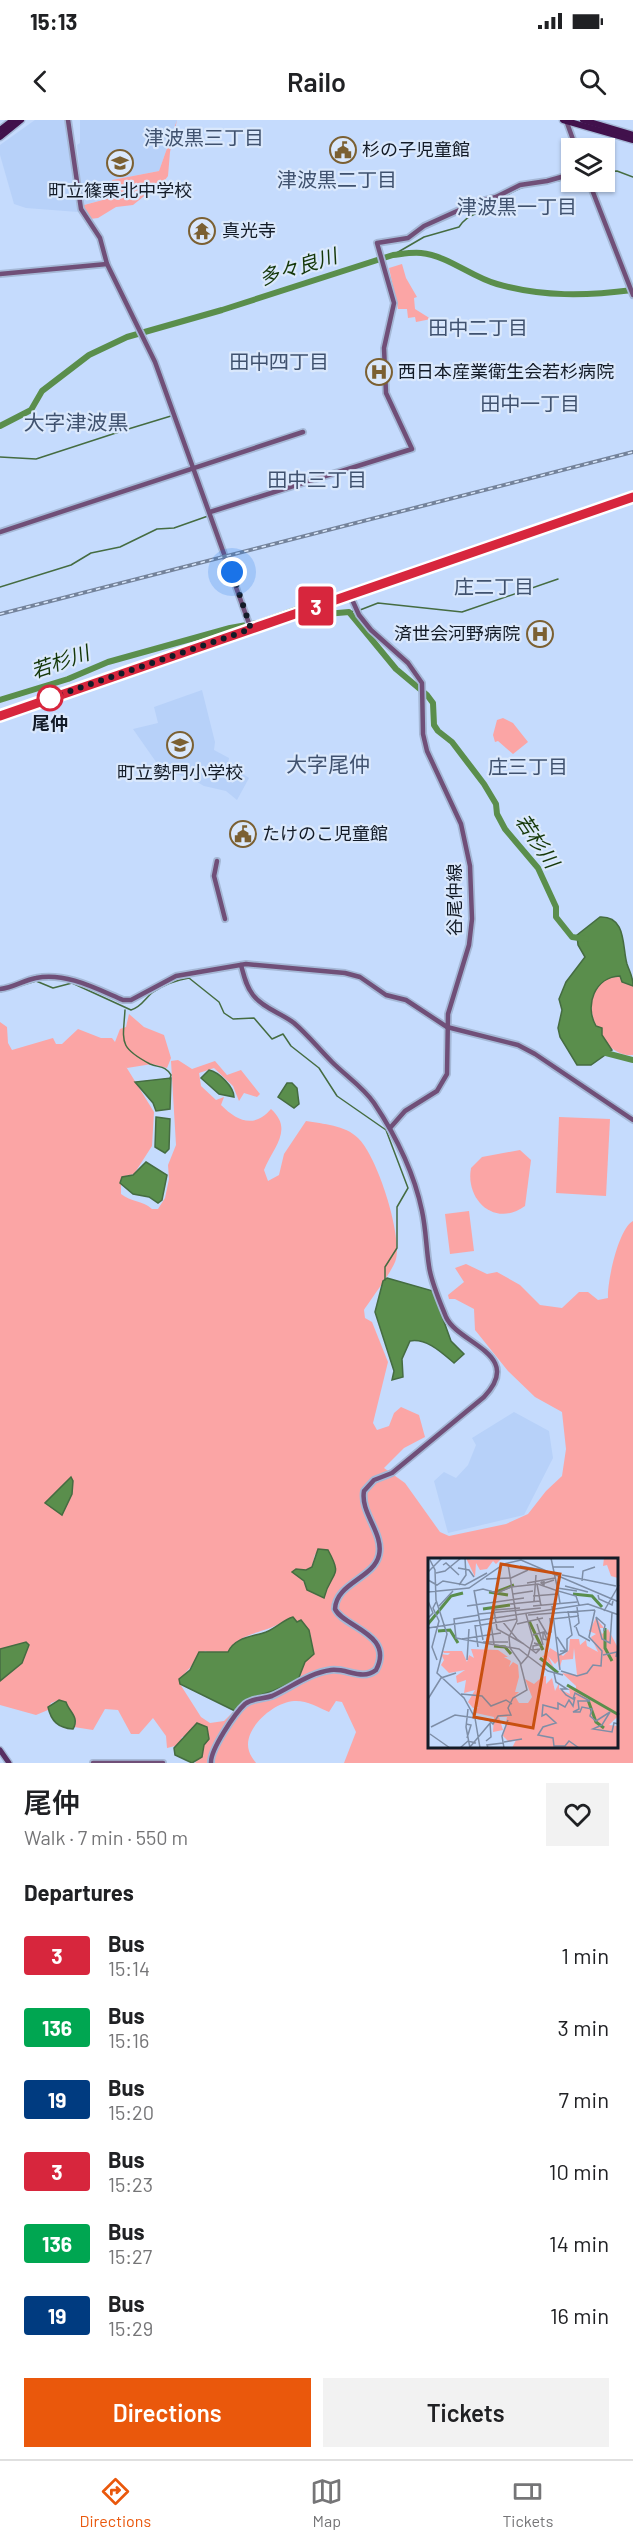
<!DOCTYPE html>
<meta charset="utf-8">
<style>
:root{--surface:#fff;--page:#f2f2f2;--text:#202124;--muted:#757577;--line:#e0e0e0;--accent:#ea580c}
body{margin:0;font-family:Barlow,"Noto Sans JP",sans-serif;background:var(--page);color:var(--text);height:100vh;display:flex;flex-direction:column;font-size:22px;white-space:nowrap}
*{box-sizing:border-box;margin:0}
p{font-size:20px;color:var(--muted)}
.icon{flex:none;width:33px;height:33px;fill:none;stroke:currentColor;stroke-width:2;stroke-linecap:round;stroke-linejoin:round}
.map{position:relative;height:1643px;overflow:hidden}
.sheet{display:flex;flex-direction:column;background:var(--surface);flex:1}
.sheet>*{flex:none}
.badge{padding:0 12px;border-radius:4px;font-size:21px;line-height:39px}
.fabs{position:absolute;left:561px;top:18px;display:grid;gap:12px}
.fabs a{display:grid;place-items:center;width:54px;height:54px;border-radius:0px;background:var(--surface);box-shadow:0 2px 4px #0004;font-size:30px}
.you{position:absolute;width:30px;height:30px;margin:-15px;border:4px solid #fff;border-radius:50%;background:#1a73e8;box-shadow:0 0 0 9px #1a73e833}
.map>.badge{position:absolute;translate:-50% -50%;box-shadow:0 0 0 3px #fff}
h2{padding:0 24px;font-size:22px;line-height:54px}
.round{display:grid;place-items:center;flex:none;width:63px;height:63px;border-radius:0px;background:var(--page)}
.summary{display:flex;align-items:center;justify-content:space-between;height:102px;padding:0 24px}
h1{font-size:28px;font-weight:600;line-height:45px}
.cta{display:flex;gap:12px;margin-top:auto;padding:12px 24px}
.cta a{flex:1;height:69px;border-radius:0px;background:var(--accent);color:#fff;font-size:24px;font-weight:600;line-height:69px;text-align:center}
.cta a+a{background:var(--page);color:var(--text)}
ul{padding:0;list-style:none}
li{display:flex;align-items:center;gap:18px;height:72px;padding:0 24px}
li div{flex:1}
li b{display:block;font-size:22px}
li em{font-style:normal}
li .badge{min-width:66px;font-weight:700;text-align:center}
.status{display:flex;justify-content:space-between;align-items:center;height:42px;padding:0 30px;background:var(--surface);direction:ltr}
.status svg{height:16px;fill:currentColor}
header{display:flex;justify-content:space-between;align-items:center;height:78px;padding:0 24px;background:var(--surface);font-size:27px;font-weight:600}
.tab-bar{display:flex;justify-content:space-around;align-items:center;height:84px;border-top:2px solid var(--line);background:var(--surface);font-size:16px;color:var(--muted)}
.tab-bar a{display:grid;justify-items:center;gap:3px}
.tab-bar .current{color:var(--accent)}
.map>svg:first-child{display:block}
.built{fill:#b7d1f9}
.green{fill:#fba5a5;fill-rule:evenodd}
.water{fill:#5a8e4c;stroke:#456c41;stroke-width:1.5}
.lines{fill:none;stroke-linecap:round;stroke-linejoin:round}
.stream{stroke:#456c41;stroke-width:1.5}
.river{stroke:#5a8e4c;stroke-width:6}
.secondary-casing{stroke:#a5b8d6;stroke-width:8}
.primary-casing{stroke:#a5b8d6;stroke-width:8}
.highway-casing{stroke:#a5b8d6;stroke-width:9}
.secondary{stroke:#704f78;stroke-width:4.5}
.primary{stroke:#572f61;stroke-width:5}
.highway{stroke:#41114c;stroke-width:6}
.rail-casing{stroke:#74839b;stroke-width:4}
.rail{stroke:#dae8fc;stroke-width:1.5;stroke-dasharray:4.5;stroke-linecap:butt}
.line-casing{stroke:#fff;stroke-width:14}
.line{stroke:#d7263d;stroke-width:9}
.walk{stroke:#131b27;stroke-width:6;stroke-dasharray:0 10.8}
.stop-dot{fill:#fff;stroke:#d7263d;stroke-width:3}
.labels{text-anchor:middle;stroke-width:4.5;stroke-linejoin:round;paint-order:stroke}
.poi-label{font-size:18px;fill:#131b27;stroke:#dae8fc;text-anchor:start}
.stop-label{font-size:18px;font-weight:bold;fill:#131b27;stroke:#dae8fc}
.street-label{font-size:18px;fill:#131b27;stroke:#dae8fc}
.neighbourhood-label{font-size:20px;fill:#40526f;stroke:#dae8fc}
.water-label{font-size:20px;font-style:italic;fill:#143708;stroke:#dae8fc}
.quarter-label{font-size:21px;fill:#40526f;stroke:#dae8fc}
.inset-river{fill:none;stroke:#5a8e4c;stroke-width:3}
.inset-road{fill:none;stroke:#7e8ea7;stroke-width:1.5}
.view{fill:#c85010;fill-opacity:0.15;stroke:#c85010;stroke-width:3}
.inset-edge{fill:none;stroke:#131b27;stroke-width:3}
</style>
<div class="status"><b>15:13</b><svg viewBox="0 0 49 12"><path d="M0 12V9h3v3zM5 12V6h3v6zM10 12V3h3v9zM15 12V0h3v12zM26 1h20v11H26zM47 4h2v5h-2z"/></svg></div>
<header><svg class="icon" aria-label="back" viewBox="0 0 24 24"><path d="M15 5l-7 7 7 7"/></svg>Railo<svg class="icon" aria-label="search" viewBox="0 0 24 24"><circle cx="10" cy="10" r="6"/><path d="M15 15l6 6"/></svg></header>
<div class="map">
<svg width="633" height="1643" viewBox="0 0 633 1643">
<rect width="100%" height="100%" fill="#c5dbfd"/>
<g class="built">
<path d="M35,0H65L78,92L26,88L14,84L0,35V25Z"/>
<path d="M80,0H177L159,51L112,60L114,77L83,85L77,25L80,23Z"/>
<path d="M202,570L215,622L214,630L229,638L228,644L249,658L237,680L226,671L204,666L192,659L161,649L133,609L158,603L154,587Z"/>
<path d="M514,1292L549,1311L553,1338L524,1395L448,1413L434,1361L444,1352L456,1358L468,1345L476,1325L472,1318Z"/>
</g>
<g class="green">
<path d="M177,0L170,32L168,56L158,69H153L133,85L116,87L98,98L90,99L83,89L84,85L114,77L112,60L159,51Z"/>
<path d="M402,144L406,158L417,177L414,178L415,189L431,199L416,202L415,197L408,198L407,189H398L389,148Z"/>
<path d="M503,598L513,603L528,622L513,634L498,621L495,622L493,615L497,600Z"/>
<path d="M620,856L622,862L633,866V935C596,939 568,859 620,856Z"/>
<path d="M129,894L144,907L164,915L171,938L167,948L152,944L127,948L125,945L154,992L152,1026L134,1054L121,1057V1074C131,1082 142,1080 152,1089H158L165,1078L169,1059L168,1045L176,1025L171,941L178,940L192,949L215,941L227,955L241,950L260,974L257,977L244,973L239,981L233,966L214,948L199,953L201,966L216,980L224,977L221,985C237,1001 254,1009 271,989C294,1010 273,1027 264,1050L268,1061L279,1055L284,1034L306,1001C323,1004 345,1005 358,1018C377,1036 402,1113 396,1139C394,1149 371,1179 364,1190L365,1198L372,1202L388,1242L373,1303L377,1310L389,1306L394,1293L401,1287L419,1295L425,1317L404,1328L384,1348L405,1363L440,1412L449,1416L506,1404L528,1394L546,1371L562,1356L566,1329L562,1292L535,1277L508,1251L475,1210L474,1189L455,1179H449L448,1175L464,1162L455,1148L466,1144L487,1154L497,1152L520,1165L540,1185L562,1188L579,1172H588L598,1180L608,1178C607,1163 618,1109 633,1101V1643H344L356,1612L342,1582L336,1581L329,1592C318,1587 306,1580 294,1581C274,1582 242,1609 249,1631C250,1635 253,1639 256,1643H195C207,1628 202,1621 193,1606L187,1616L182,1617L179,1625L167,1628L166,1616L153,1598L139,1614H131L118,1590L105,1589L93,1610L74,1607L76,1602L66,1582L59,1580L51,1583L48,1590L36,1595L0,1585V1561L16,1545L26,1522L0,1529V902L7,907L8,923L12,930L53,918L56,924H62L78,909L101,918H112L115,922L120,909L126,907ZM315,1434L332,1457L327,1464L306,1466L296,1449L306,1450L312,1447ZM429,1439H616V1626H429ZM285,1500C329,1507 306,1533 298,1560L273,1571L245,1580L224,1601L210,1603L201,1597L180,1564L179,1560L205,1531L212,1534L228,1532C237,1512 269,1513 285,1500Z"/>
<path d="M559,997L610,999L606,1076L556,1073Z"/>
<path d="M520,1030L531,1040L525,1086C495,1108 465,1080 471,1048L482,1037Z"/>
<path d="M469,1091L474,1131L450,1134L445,1094Z"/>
</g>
<g class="water">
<path d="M600,797C627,796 622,827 627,844C630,853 633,856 633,866L622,862L620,856C595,857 584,885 596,906L602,908V915L612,930L591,945H577L560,917L558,908L562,890L559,879L566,862L585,837L578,825L577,815Z"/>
<path d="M209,950C219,952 234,967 234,977L219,974L201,958Z"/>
<path d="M171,958L170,989L156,991L153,983L135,962Z"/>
<path d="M287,963H292L297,968L299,984L294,988L278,977Z"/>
<path d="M156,997L170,999L169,1029L165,1033L155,1027Z"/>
<path d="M146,1042L167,1055L162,1080L158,1083L149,1077L133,1074L120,1063L122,1057L133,1055Z"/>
<path d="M387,1158L433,1171L451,1221L464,1234L454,1243C442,1233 427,1218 410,1221L402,1239L403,1257L392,1260L394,1251L375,1192L383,1161Z"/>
<path d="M71,1357L73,1361L72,1374L62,1395L45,1383Z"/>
<path d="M318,1429L328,1430C344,1459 331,1450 324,1478L307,1470L304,1461L292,1452L296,1449L306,1450L312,1447Z"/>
<path d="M293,1497L297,1502L301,1500L309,1510L314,1534L305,1542L298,1560L273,1571L245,1580L235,1591L180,1564L179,1559L190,1550L199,1532H228C235,1517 252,1517 266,1512C276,1508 283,1500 293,1497Z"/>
<path d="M26,1522L29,1525L22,1543L0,1561V1529Z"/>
<path d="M59,1580L66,1582C69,1592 80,1597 73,1609C58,1608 51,1601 48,1587Z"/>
<path d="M197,1603L207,1607L209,1619L204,1625L202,1637L192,1643L175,1635L174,1628Z"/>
</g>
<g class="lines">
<g class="stream">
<path d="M604,52L617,51L633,57"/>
<path d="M393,135L424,117L459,107C467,95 473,96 485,89C497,83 507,73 521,68C538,63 555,63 572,57"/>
<path d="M125,310L171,296"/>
<path d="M0,337L36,339L122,311"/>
<path d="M0,467L71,445L91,433L120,427L157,409L174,408L208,396"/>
<path d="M360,490L378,483L462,492L558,459"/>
<path d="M349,492L355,491"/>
<path d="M0,872L36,861L53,868L72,863L131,890C142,887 145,878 153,872C164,865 176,860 189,858L219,882L224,893L233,899L254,898L272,919L283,914L291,926L319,948L337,976L386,1010L408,1068L397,1087V1128L385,1147V1160"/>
<path d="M125,890C123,922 118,927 150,944C159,948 165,945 171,955L170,959"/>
</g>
<g class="river">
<path d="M0,306L31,290L42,271L89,235L127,217L222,190L393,135C402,134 412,132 421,133C449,136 471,157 497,164C543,177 586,176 633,170"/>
<path d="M0,580L68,559L108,542L230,508L258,503L297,489L326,494L349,492L396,549L427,575L433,583L434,605L438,611L452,622L484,664L496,684L497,694L505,709L538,748L556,787V797L572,817L586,819"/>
<path d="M602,932L633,940"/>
</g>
<defs>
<g id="secondary">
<path d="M68,0L81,89L100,118L107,144L155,242L251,509"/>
<path d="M566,0L576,28"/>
<path d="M589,62L633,175"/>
<path d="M0,154L107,144"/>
<path d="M210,392L412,329L386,273L384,228L394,183L377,123L408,118L424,106L477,82L496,77L520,65L547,61L572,54"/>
<path d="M0,412L303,312"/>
<path d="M350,475L359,495L371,510L408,543L422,563L423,614L427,631L461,704L470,746L472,799L469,825L448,894L447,954L437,971L405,991L390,1008"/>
<path d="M0,596L633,377"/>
<path d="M217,741L214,756L225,799"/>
<path d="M0,869C13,868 24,860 36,858C66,852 97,869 123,880H131L176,856L246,844L345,853L360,857L386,875L406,880L447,907L518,925L535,934L633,1000"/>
<path d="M93,1643H163"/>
<path d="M211,1643C210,1630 235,1593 245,1584C253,1578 263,1579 272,1576C292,1567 309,1553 331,1550C347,1548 362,1561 376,1550C395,1514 343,1507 335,1489C336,1463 374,1458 379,1435C384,1413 360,1393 364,1371L374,1360L392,1353L484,1277C525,1234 458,1224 446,1197C440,1182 431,1162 429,1146C426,1127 426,1109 422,1091C414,1052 396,1016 374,983C363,967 346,956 332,942C319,929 308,915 294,903C281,893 263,888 253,875C246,866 244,856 241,845"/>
</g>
<path id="primary" d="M0,1630L9,1643"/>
<g id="highway">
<path d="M563,0L633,20"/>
<path d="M583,0L633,15"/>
<path d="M0,10L13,0"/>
<path d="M0,17L21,0"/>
</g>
</defs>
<use href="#secondary" class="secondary-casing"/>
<use href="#primary" class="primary-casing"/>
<use href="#highway" class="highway-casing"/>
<use href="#secondary" class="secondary"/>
<use href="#primary" class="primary"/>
<use href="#highway" class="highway"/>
<defs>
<path id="rail" d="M0,494L633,332"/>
</defs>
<use href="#rail" class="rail-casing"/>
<use href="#rail" class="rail"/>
</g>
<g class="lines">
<defs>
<path id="line" d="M0,596L633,377"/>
</defs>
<use href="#line" class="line-casing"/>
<use href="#line" class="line"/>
<path class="walk" d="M50,578L251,509L232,452"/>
</g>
<defs>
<symbol id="civic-ring" viewBox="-11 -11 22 22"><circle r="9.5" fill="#dae8fc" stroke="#7b6032" stroke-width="1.5"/><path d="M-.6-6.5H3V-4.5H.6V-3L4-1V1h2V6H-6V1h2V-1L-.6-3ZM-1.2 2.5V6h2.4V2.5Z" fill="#7b6032"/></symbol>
<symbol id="school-ring" viewBox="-11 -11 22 22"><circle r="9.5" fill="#dae8fc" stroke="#7b6032" stroke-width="1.5"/><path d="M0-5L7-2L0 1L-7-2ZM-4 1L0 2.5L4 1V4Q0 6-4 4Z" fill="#7b6032"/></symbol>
<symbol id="temple-ring" viewBox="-11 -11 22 22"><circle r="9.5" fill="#dae8fc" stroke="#7b6032" stroke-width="1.5"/><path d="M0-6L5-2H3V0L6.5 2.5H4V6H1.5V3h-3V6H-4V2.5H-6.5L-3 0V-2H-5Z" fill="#7b6032"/></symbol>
<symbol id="hospital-ring" viewBox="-11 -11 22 22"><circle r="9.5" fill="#dae8fc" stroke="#7b6032" stroke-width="1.5"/><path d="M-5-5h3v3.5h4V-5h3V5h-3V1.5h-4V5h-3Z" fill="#7b6032"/></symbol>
</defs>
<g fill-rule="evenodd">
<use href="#civic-ring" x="328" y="15" width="30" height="30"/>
<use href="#school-ring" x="105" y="28" width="30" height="30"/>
<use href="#temple-ring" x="187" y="96" width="30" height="30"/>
<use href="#hospital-ring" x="364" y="237" width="30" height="30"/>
<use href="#hospital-ring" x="525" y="499" width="30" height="30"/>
<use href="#school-ring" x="165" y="610" width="30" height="30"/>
<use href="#civic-ring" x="228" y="699" width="30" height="30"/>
</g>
<circle class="stop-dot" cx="50" cy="578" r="12"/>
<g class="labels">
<g class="poi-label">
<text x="362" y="36">杉の子児童館</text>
<text x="120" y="77" text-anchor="middle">町立篠栗北中学校</text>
<text x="222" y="117">真光寺</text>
<text x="398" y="258">西日本産業衛生会若杉病院</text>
<text x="520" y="520" text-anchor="end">済世会河野病院</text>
<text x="180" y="659" text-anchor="middle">町立勢門小学校</text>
<text x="262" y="720">たけのこ児童館</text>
</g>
<g class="stop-label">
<text x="50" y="610">尾仲</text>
</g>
<g class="street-label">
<text transform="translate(455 780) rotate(-90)" y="6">谷尾仲線</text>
</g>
<g class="neighbourhood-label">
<text x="204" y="25">津波黒三丁目</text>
<text x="337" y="67">津波黒二丁目</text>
<text x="517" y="94">津波黒一丁目</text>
<text x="478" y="215">田中二丁目</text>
<text x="279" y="249">田中四丁目</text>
<text x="530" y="291">田中一丁目</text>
<text x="317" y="367">田中三丁目</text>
<text x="494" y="474">庄二丁目</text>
<text x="528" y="654">庄三丁目</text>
</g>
<g class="water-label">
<text transform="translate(298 147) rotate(-17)" y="7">多々良川</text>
<text transform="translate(60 542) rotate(-19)" y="7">若杉川</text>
<text transform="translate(537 721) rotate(56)" y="7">若杉川</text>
</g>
<g class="quarter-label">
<text x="76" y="310">大字津波黒</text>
<text x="328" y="652">大字尾仲</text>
</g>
</g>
<g transform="translate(428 1438)">
<rect width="190" height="190" fill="#c5dbfd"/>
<path d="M38,0L44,2L74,0L68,6L65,3L59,11L52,12L48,5L47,19ZM176,0H190V20L183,18L179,7L175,8ZM168,60L176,70H172L174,76L180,71L190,90V158L181,167L190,168V190H84L88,182L81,184L75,178L79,159H71L75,172L65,174L66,159L48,155L45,152L51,149L45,150L40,144L47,132L36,135L38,122L29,125L28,118L37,112L21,115L13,107L16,102L13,96L20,97L22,95H16L14,93H34L39,104L41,97L46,100L43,91L70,92L80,99H76L83,103L81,109L85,104L90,107L91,119L87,134H91L87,138L91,145H100L104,139L97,121L106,126L114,119L118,118V126L124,120L127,133L131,125V131L142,136L141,130L148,131V128L134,115L149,117L146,90L145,101L134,102L131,112L130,103L127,106L120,98L126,110L114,98L119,97L122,90L135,98L141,92L142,81H151L152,87L158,82L159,88L170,94L163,79L168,76L161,73Z" fill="#fba5a5"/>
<path class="inset-river" d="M61,34L80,37M68,34L86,27M145,36L164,38L174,49M55,51L82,47M101,63L115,92M0,66L23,38L35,35M177,70V90L184,103M10,73L22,72L30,85M66,88L77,89L83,96M112,100L130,115M139,127L191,157M160,142L168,164L176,170"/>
<path class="inset-road" d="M1,0L7,12L8,42L19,76L9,115L36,140L47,160L52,190M102,0H121M123,0L130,33L148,38L151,47M15,7L18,5L31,17M92,8L115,12M125,9H146M30,10L41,12L46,19M0,14L14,0M8,15L17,13L33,0M134,17L188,28M58,21L83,20L100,12M0,22L9,27L15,23L37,27L59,15M116,23V27L113,25L114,24L116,25H117L126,22M154,23L155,13L167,9M99,25L127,20M109,26L113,48M31,27L38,17L37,0M137,28L160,34M129,30L149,33M46,32L55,82M46,33L55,31L69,35L83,29L110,26L130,33L132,45M0,34L41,30L76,6L93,2L191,44M85,36L105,33M170,37L171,41L184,47L185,43M105,38L130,36M0,43L5,55L0,60M106,43L108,17M8,44L5,50L11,63L4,89L9,102M82,46L112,43M11,48L25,33M39,48L96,40M105,48L149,44M124,48L132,112M92,50L66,52L69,71L96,86M176,53L191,27M51,56L113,50M98,56L105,81L100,98L120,113L135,117M51,57L26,61L28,80L91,91L100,98L93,106M100,57L167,52M109,59L119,76L123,74L122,60M168,59L174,81L182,85L184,55M168,59L177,67L176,73M124,61L151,58M74,63L89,81M63,66L66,86M89,66L115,60M109,66L115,87M47,67L50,89M47,68L89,61M146,69L151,65L149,49M148,69L151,77L162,83M0,70L160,46L191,57M105,77L116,74L119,82L115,81V75M129,79L138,93H132M34,81L73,75M89,81L108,95L112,91L105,92V88L111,87L106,85L110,86M55,84H80M131,97L139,93V81L144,77L140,53M175,97L189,94L188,99M39,102L41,71M133,113L149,118L159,115L165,107L173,108L174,93L161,79L167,52M126,115L128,124L139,131H133L138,137L145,141L147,135L162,143H150L151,151L145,154H152L154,149L164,151L162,158L168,163L182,154L174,167L165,171L184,174L186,165L191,166M33,136L54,138L63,148L78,142L84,146M147,139L145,148L141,142L137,149L130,145V151L115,147L114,158L118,156L128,165L115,169L110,177L125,180L126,188H137L141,183L151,190M0,141L13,120L28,115M40,151L38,169L42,190M0,155V190M38,166L43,167L39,180M3,169L27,157L61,162L65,166L70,158L83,157L80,150L85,140L99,132L92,104L82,90L81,79L89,63L80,6M2,176L22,190M58,183L63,179L62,165M76,184L94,181M42,189L63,164M32,190L40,183L48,185M60,190L59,187L75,185M76,190L74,178L80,162"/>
<path class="view" d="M73,6L132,16L105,170L46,159Z"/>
<rect width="190" height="190" class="inset-edge"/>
</g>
</svg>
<div class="fabs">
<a><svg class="icon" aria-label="layers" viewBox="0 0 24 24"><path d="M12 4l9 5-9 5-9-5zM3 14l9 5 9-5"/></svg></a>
</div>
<div class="you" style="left:232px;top:452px"></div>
<b class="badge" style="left:316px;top:486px;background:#d7263d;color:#fff">3</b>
</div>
<section class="sheet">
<div class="summary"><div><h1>尾仲</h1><p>Walk · 7 min · 550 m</p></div><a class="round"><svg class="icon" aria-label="heart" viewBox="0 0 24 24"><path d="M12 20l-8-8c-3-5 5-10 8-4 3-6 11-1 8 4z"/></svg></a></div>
<h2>Departures</h2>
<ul>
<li><span class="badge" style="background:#d7263d;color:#fff">3</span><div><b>Bus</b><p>15:14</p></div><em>1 min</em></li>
<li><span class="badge" style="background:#00a651;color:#fff">136</span><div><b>Bus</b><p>15:16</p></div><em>3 min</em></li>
<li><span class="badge" style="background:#003b80;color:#fff">19</span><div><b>Bus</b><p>15:20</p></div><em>7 min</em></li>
<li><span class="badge" style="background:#d7263d;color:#fff">3</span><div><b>Bus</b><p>15:23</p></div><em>10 min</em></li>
<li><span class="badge" style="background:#00a651;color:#fff">136</span><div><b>Bus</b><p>15:27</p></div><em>14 min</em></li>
<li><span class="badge" style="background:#003b80;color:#fff">19</span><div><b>Bus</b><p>15:29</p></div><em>16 min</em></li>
</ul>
<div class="cta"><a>Directions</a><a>Tickets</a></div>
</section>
<nav class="tab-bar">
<a class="current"><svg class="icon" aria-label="directions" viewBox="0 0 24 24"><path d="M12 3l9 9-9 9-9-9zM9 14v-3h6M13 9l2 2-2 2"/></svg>Directions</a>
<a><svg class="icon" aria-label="map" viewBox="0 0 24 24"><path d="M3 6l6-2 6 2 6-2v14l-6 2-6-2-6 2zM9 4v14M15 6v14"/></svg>Map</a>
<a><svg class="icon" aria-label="tickets" viewBox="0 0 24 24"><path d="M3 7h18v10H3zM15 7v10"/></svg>Tickets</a>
</nav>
